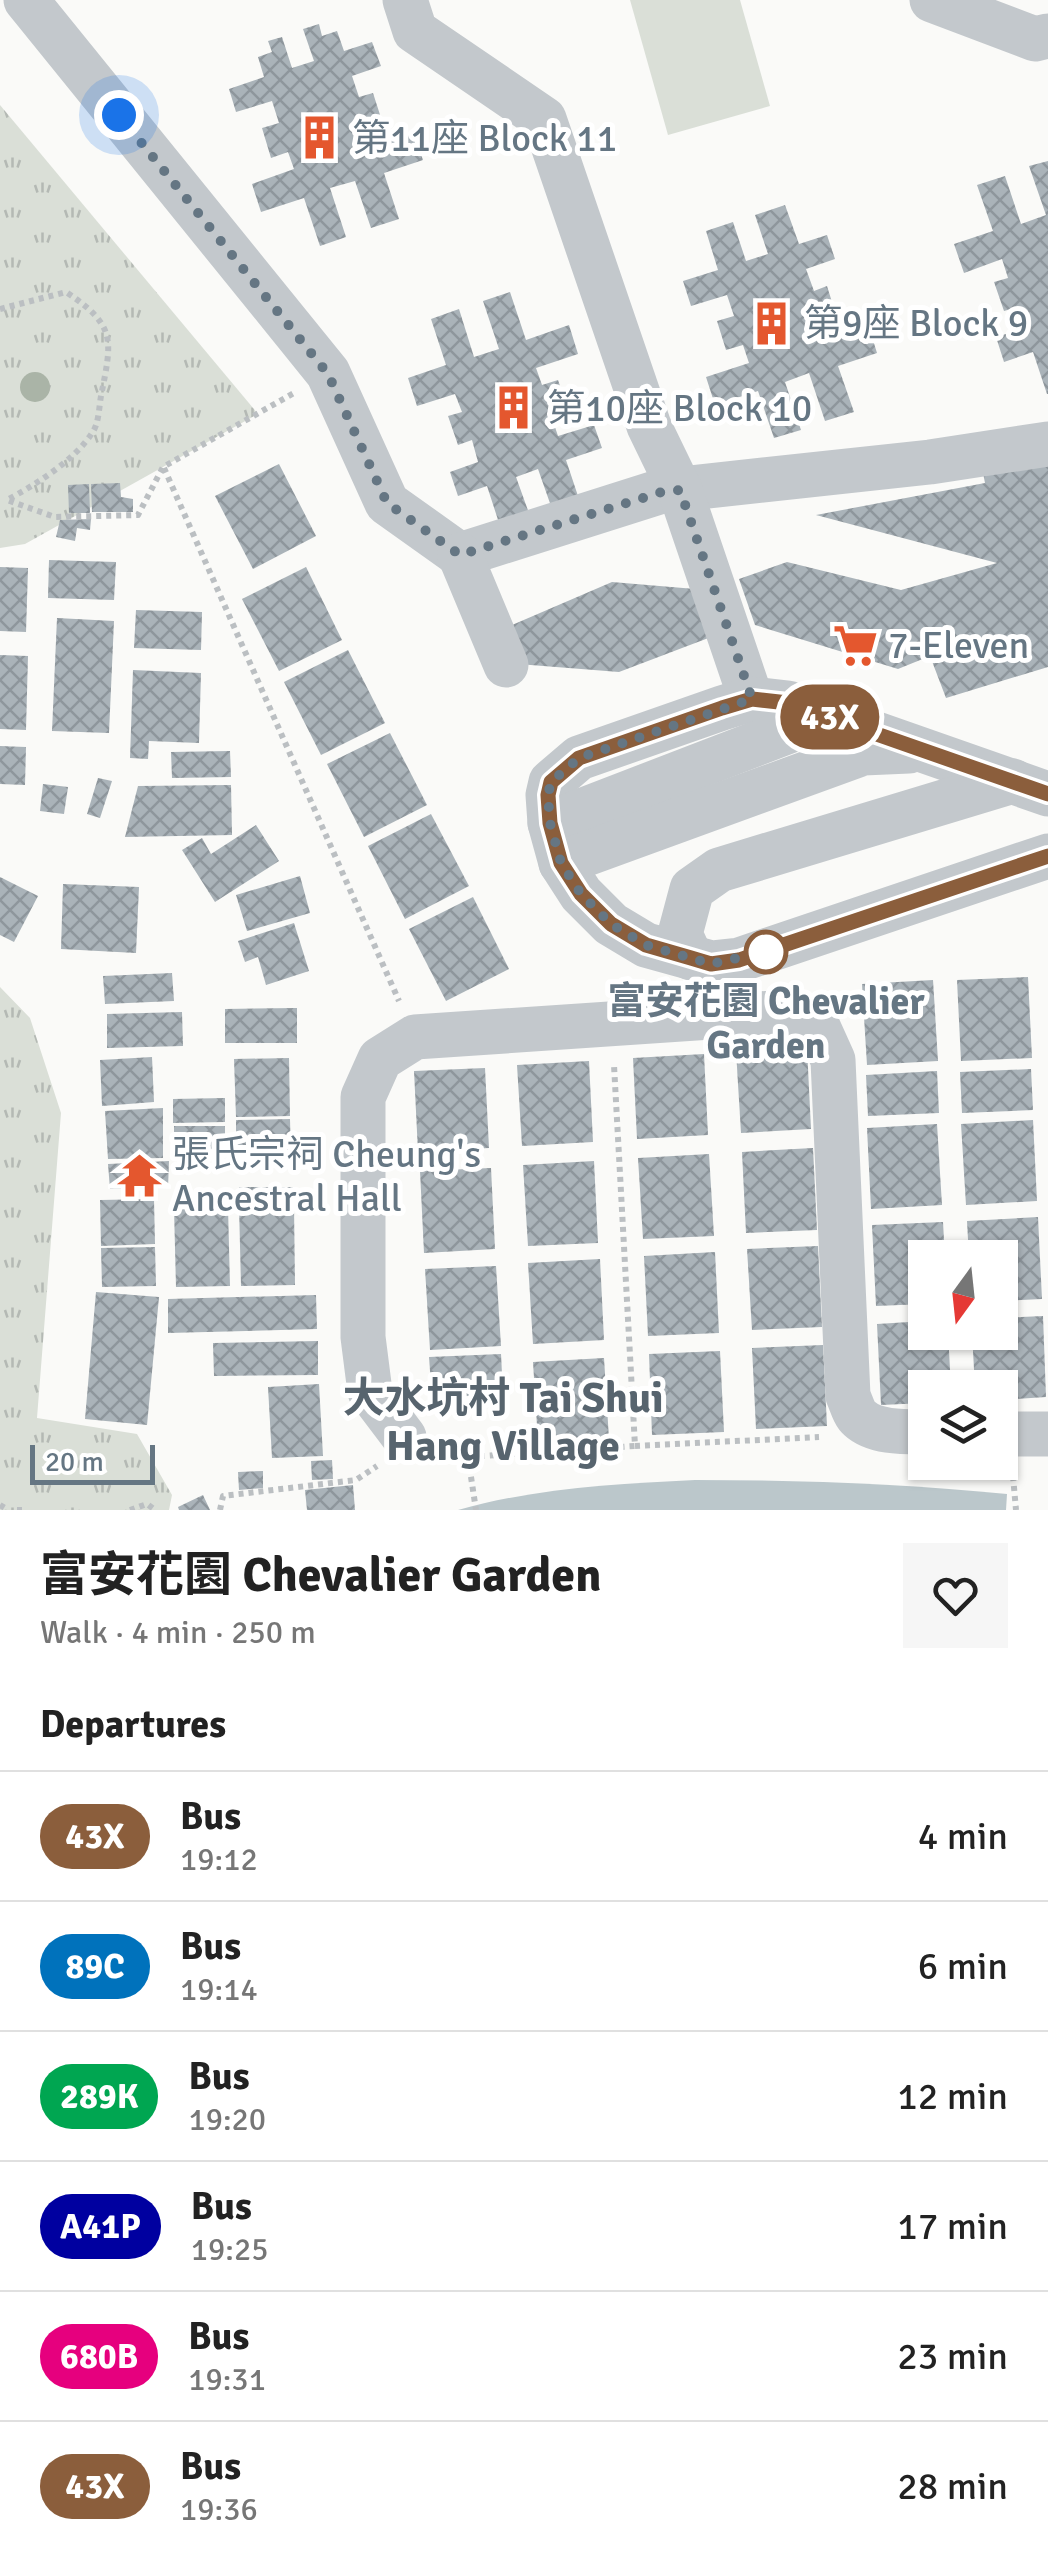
<!DOCTYPE html>
<meta charset="utf-8">
<style>
:root{--surface:#fff;--page:#f6f6f6;--text:#222;--muted:#767676;--line:#e0e0e0}
body{margin:0;font-family:Signika,"Noto Sans TC",sans-serif;background:var(--page);color:var(--text);height:100vh;display:flex;flex-direction:column;font-size:38px;white-space:nowrap}
*{box-sizing:border-box;margin:0}
p{font-size:32px;color:var(--muted)}
.icon{flex:none;width:55px;height:55px;fill:none;stroke:currentColor;stroke-width:2;stroke-linecap:round;stroke-linejoin:round}
.map{position:relative;height:1510px;overflow:hidden}
.side{display:flex;flex-direction:column;background:var(--surface);flex:1}
.side>*{flex:none}
.badge{padding:0 20px;border-radius:32px;font-size:35px;line-height:65px}
.needle{width:65px;rotate:195deg}
.tools{position:absolute;left:908px;top:1240px;display:grid;gap:20px}
.tools a{display:grid;place-items:center;width:110px;height:110px;border-radius:0px;background:var(--surface);box-shadow:0 2px 8px #0004;font-size:50px}
.scale{position:absolute;left:30px;bottom:25px;width:125px;box-sizing:border-box;padding-left:10px;border:5px solid #657683;border-top:0;font-size:28px;line-height:35px;white-space:nowrap;color:#657683;-webkit-text-stroke:8px #fff;paint-order:stroke}
.you{position:absolute;width:50px;height:50px;margin:-25px;border:8px solid #fff;border-radius:50%;background:#1a73e8;box-shadow:0 0 0 15px #1a73e833}
.map>.badge{position:absolute;translate:-50% -50%;box-shadow:0 0 0 5px #fff}
h2{padding:0 40px;font-size:38px;line-height:90px}
.round{display:grid;place-items:center;flex:none;width:105px;height:105px;border-radius:0px;background:var(--page)}
.head{display:flex;align-items:center;justify-content:space-between;height:170px;padding:0 40px}
h1{font-size:48px;font-weight:700;line-height:75px}
ul{padding:0;list-style:none}
li{display:flex;align-items:center;gap:30px;height:130px;padding:0 40px;border-top:2px solid var(--line)}
li div{flex:1}
li b{display:block;font-size:38px}
li em{font-style:normal}
li .badge{min-width:110px;font-weight:700;text-align:center}
.map>svg:first-child{display:block}
.grass{fill:url(#grass-tufts)}
.pitch{fill:#dadfd7}
.water{fill:#bbc7cb}
.building{fill:url(#building-cross-hatch)}
.lines{fill:none;stroke-linecap:round;stroke-linejoin:round}
.path{stroke:#bbbfc2;stroke-width:6;stroke-dasharray:5 5;stroke-linecap:butt}
.minor{stroke:#c3c8cc;stroke-width:45}
.tree{fill:#aab4a7}
.line-casing{stroke:#fff;stroke-width:22}
.line{stroke:#8b5e3c;stroke-width:15}
.walk{stroke:#657683;stroke-width:10;stroke-dasharray:0 18}
.stop-dot{fill:#fff;stroke:#8b5e3c;stroke-width:5}
.labels{text-anchor:middle;stroke-width:10;stroke-linejoin:round;paint-order:stroke}
.poi-label{font-size:38px;fill:#657683;stroke:#fff;text-anchor:start}
.stop-label{font-size:38px;font-weight:bold;fill:#657683;stroke:#fff}
.quarter-label{font-size:42px;font-weight:bold;fill:#57646e;stroke:#fff}
</style>
<div class="map">
<svg width="1048" height="1510" viewBox="0 0 1048 1510">
<defs>
<pattern id="grass-tufts" width="24" height="20" patternUnits="userSpaceOnUse" patternTransform="scale(2.5)"><rect width="24" height="20" fill="#dadfd7"/><path d="M3 7l-1-3M5 7V3M7 7l1-3M15 17l-1-3M17 17v-4M19 17l1-3" fill="none" stroke="#b4b9b4"/></pattern>
<pattern id="building-cross-hatch" width="8" height="8" patternUnits="userSpaceOnUse" patternTransform="scale(2.5)"><rect width="8" height="8" fill="#aab3b9"/><path d="M0 0l8 8M0 8l8-8" fill="none" stroke="#8e969c"/></pattern>
</defs>
<rect width="100%" height="100%" fill="#fafaf8"/>
<g class="grass">
<path d="M0,105L258,414L25,544L0,548Z"/>
<path d="M0,987L30,1018L61,1113L37,1418L137,1434L172,1495L169,1510H0Z"/>
</g>
<path class="pitch" d="M630,0H740L770,106L668,135Z"/>
<path class="water" d="M695,1480C800,1480 903,1484 1007,1494L1006,1510H458C536,1488 615,1484 695,1480Z"/>
<g class="building">
<path d="M319,24L322,36L337,31L344,51L372,42L381,66L352,76L359,97L373,93L382,121L368,126L374,144L413,132L423,160L384,173L399,219L371,228L355,181L330,188L346,237L320,246L304,198L261,212L252,184L294,169L288,152L271,158L262,128L279,123L272,101L236,112L229,89L264,77L258,57L272,52L268,41L282,37L292,68L314,61L303,29Z"/>
<path d="M1048,161V394H1047L1033,352L1004,362L996,337L1025,328L1018,307L1004,311L994,282L1008,278L1002,259L964,273L954,244L993,231L977,185L1005,176L1021,224L1046,215L1029,166Z"/>
<path d="M785,205L799,244L827,235L835,259L806,269L814,291L827,286L836,315L823,319L829,337L868,324L877,353L838,366L854,412L825,421L809,373L785,382L801,430L774,438L758,391L715,405L706,377L749,363L743,345L726,350L717,321L734,316L727,295L691,306L683,281L718,270L706,231L733,222L746,261L768,254L755,215Z"/>
<path d="M510,292L526,340L569,325L578,354L536,368L542,385L558,380L568,409L551,415L558,436L594,425L602,448L566,460L579,499L552,509L538,469L516,477L530,516L500,526L487,486L458,496L450,472L478,462L472,440L458,445L448,416L462,412L455,394L417,406L408,378L446,365L431,319L459,309L474,357L499,349L483,301Z"/>
<path d="M1048,461V667L946,698L930,656L898,669L755,625L739,579L787,562L901,590L997,563L816,515L985,483L982,468Z"/>
<path d="M279,464L316,536L253,569L215,496Z"/>
<path d="M120,483L121,497L133,499V512H92L91,484Z"/>
<path d="M89,484L90,513H69L68,485Z"/>
<path d="M91,519L90,530L77,528L75,541L56,537L60,520Z"/>
<path d="M49,560L116,562L114,600L48,598Z"/>
<path d="M0,567L28,568L26,632L0,631Z"/>
<path d="M306,567L342,640L279,671L242,599Z"/>
<path d="M612,582L695,589L711,637L619,672L518,664L505,628Z"/>
<path d="M136,610L202,612L201,650L134,648Z"/>
<path d="M57,618L114,621L109,733L52,731Z"/>
<path d="M348,650L385,723L321,755L284,682Z"/>
<path d="M0,655L28,656L26,730L0,729Z"/>
<path d="M133,670L201,673L199,743L149,741L148,759L130,758Z"/>
<path d="M390,733L427,805L364,837L327,764Z"/>
<path d="M0,746L26,747L25,785L0,784Z"/>
<path d="M230,751L231,777L172,778L171,752Z"/>
<path d="M98,778L112,781L100,818L87,814Z"/>
<path d="M43,784L68,787L64,814L40,811Z"/>
<path d="M231,785L232,835L125,837L138,786Z"/>
<path d="M431,814L469,886L405,919L368,846Z"/>
<path d="M256,825L279,861L215,902L182,850L202,838L211,854Z"/>
<path d="M300,876L310,913L247,931L236,895Z"/>
<path d="M0,877L38,896L14,942L0,935Z"/>
<path d="M63,884L139,887L136,953L61,949Z"/>
<path d="M473,897L509,969L446,1001L409,929Z"/>
<path d="M294,923L309,971L266,985L258,957L245,962L238,941Z"/>
<path d="M172,973L174,1001L105,1004L103,976Z"/>
<path d="M1028,977L1032,1058L961,1061L957,980Z"/>
<path d="M933,980L938,1061L867,1065L862,984Z"/>
<path d="M297,1008V1043H225V1009Z"/>
<path d="M182,1012L183,1046L107,1048V1014Z"/>
<path d="M807,1048L811,1129L741,1133L736,1051Z"/>
<path d="M704,1054L708,1135L637,1139L633,1058Z"/>
<path d="M152,1057L154,1102L102,1106L100,1060Z"/>
<path d="M289,1058L290,1116L236,1117L234,1059Z"/>
<path d="M589,1061L593,1142L522,1146L517,1065Z"/>
<path d="M485,1068L489,1148L418,1152L414,1071Z"/>
<path d="M1031,1069L1033,1110L962,1113L960,1072Z"/>
<path d="M937,1071L939,1113L868,1116L866,1075Z"/>
<path d="M225,1098V1122L173,1123V1099Z"/>
<path d="M163,1108V1158L108,1159L105,1111Z"/>
<path d="M290,1119L291,1158L236,1159V1120Z"/>
<path d="M1033,1120L1037,1201L966,1205L961,1124Z"/>
<path d="M937,1124L942,1205L871,1209L867,1128Z"/>
<path d="M174,1126H225V1156L174,1157Z"/>
<path d="M813,1148L817,1230L746,1233L742,1152Z"/>
<path d="M709,1154L714,1236L643,1239L638,1158Z"/>
<path d="M169,1161L168,1188L110,1189L108,1164Z"/>
<path d="M594,1161L598,1243L528,1246L523,1165Z"/>
<path d="M491,1168L495,1249L424,1253L420,1171Z"/>
<path d="M239,1187H293V1202L239,1203Z"/>
<path d="M154,1199L155,1244L101,1246L100,1200Z"/>
<path d="M239,1205L294,1206L295,1285L241,1286Z"/>
<path d="M228,1207L230,1286L176,1287L174,1208Z"/>
<path d="M1038,1217L1042,1299L1000,1301V1258H969L967,1221Z"/>
<path d="M943,1222L945,1258H925V1304L876,1306L872,1225Z"/>
<path d="M818,1246L822,1327L752,1330L747,1249Z"/>
<path d="M155,1247L156,1286L102,1287L101,1248Z"/>
<path d="M715,1252L719,1333L648,1336L644,1256Z"/>
<path d="M600,1259L604,1340L533,1344L528,1263Z"/>
<path d="M496,1266L501,1346L430,1350L425,1269Z"/>
<path d="M96,1292L159,1297L147,1425L85,1419Z"/>
<path d="M316,1295L317,1329L168,1333V1299Z"/>
<path d="M1043,1316L1046,1397L1000,1400V1388H975L972,1332H1000V1318Z"/>
<path d="M925,1321V1332H948L951,1388H925V1403L881,1405L877,1324Z"/>
<path d="M318,1341V1375L214,1376L213,1343Z"/>
<path d="M823,1345L827,1426L756,1429L752,1348Z"/>
<path d="M720,1351L724,1432L652,1435L649,1354Z"/>
<path d="M501,1354L503,1394L432,1398L429,1357Z"/>
<path d="M604,1358L609,1439L538,1442L533,1362Z"/>
<path d="M319,1384L323,1456L272,1458L268,1387Z"/>
<path d="M332,1460L333,1479L312,1480L311,1461Z"/>
<path d="M263,1471V1488L239,1490L238,1472Z"/>
<path d="M353,1485L355,1510H307L305,1490Z"/>
<path d="M203,1495L210,1510H179L178,1507Z"/>
</g>
<g class="lines">
<g class="path">
<path d="M0,309L66,292C117,326 112,340 101,396C99,407 99,424 92,433C75,460 35,485 7,500L55,517L138,515L163,467L294,393"/>
<path d="M164,468L399,1001"/>
<path d="M635,1446L819,1437"/>
<path d="M441,1449L468,1457L635,1446L614,1065"/>
<path d="M468,1457L476,1510"/>
<path d="M1013,1476L1016,1510"/>
<path d="M0,1505L8,1510"/>
<path d="M17,1510H25"/>
<path d="M130,1510L147,1504L155,1510"/>
<path d="M220,1510L223,1496L356,1480L377,1466"/>
</g>
<g class="minor">
<path d="M26,0L328,373L387,503L460,555L662,491L930,462L1048,444"/>
<path d="M405,0L415,31L544,119L649,426L680,490L751,699"/>
<path d="M932,0L1035,39L1048,36"/>
<path d="M460,555L506,665"/>
<path d="M1048,794L788,703L751,699L722,708L579,758L551,782L548,795L550,823L561,863L581,894L611,924L646,945L711,963L739,960L1048,856"/>
<path d="M550,823L802,726L840,723"/>
<path d="M561,863L863,753L909,751"/>
<path d="M691,958L680,934L692,889L719,870L1013,781"/>
<path d="M1000,1434H1048"/>
<path d="M404,1437L370,1392L363,1337V1097L380,1059L415,1037L787,1012L819,1029L833,1060L848,1396C851,1402 854,1414 859,1418C875,1433 905,1432 925,1432"/>
</g>
</g>
<circle class="tree" cx="35" cy="387" r="15"/>
<g class="lines">
<defs>
<path id="line" d="M1048,794L788,703L752,699L722,708L579,758L551,782L548,795L550,823L561,863L581,894L611,924L646,945L691,958L711,964L739,960L1048,856"/>
</defs>
<use href="#line" class="line-casing"/>
<use href="#line" class="line"/>
<path class="walk" d="M119,115L328,374L387,503L460,555L662,492L680,490L752,699L579,758L551,782L548,795L550,823L561,863L581,894L611,924L646,945L711,964L773,950L766,952"/>
</g>
<defs>
<symbol id="building-bare" viewBox="-9 -9 18 18"><path d="M-4-6H4V6H1V3H-1V6H-4ZM-2.5-4.3h1.7v1.8h-1.7ZM.8-4.3h1.7v1.8H.8ZM-2.5-1h1.7V.8h-1.7ZM.8-1h1.7V.8H.8Z" fill="#e4572e" stroke="#fff" stroke-width="2.5" paint-order="stroke"/></symbol>
<symbol id="supermarket-bare" viewBox="-9 -9 18 18"><path d="M-6-5.5h2.5l.6 2H6L4.5 2H-2.5L-4.4-4H-6ZM-1.5 3.2a1.3 1.3 0 1 0 .1 0ZM3 3.2a1.3 1.3 0 1 0 .1 0Z" fill="#e4572e" stroke="#fff" stroke-width="2.5" paint-order="stroke"/></symbol>
<symbol id="temple-bare" viewBox="-9 -9 18 18"><path d="M0-6L5-2H3V0L6.5 2.5H4V6H1.5V3h-3V6H-4V2.5H-6.5L-3 0V-2H-5Z" fill="#e4572e" stroke="#fff" stroke-width="2.5" paint-order="stroke"/></symbol>
</defs>
<g fill-rule="evenodd">
<use href="#building-bare" x="288" y="106" width="63" height="63"/>
<use href="#building-bare" x="740" y="292" width="63" height="63"/>
<use href="#building-bare" x="482" y="376" width="63" height="63"/>
<use href="#supermarket-bare" x="824" y="614" width="63" height="63"/>
<use href="#temple-bare" x="108" y="1144" width="63" height="63"/>
</g>
<circle class="stop-dot" cx="766" cy="952" r="20"/>
<g class="labels">
<g class="poi-label">
<text x="352" y="151">第11座 Block 11</text>
<text x="804" y="336">第9座 Block 9</text>
<text x="547" y="421">第10座 Block 10</text>
<text x="888" y="658">7-Eleven</text>
<text x="172" y="1167">張氏宗祠 Cheung's<tspan x="172" dy="44">Ancestral Hall</tspan></text>
</g>
<g class="stop-label">
<text x="766" y="1014">富安花園 Chevalier<tspan x="766" dy="44">Garden</tspan></text>
</g>
<g class="quarter-label">
<text x="503" y="1412">大水坑村 Tai Shui<tspan x="503" dy="48">Hang Village</tspan></text>
</g>
</g>
</svg>
<div class="tools">
<a><svg class="needle" viewBox="-14 -14 28 28"><path d="M0-13l5 13h-10z" fill="#e53935"/><path d="M0 13l5-13h-10z" fill="#767676"/></svg></a>
<a><svg class="icon" aria-label="layers" viewBox="0 0 24 24"><path d="M12 4l9 5-9 5-9-5zM3 14l9 5 9-5"/></svg></a>
</div>
<div class="scale">20 m</div>
<div class="you" style="left:119px;top:115px"></div>
<b class="badge" style="left:830px;top:717px;background:#8b5e3c;color:#fff">43X</b>
</div>
<section class="side">
<div class="head"><div><h1>富安花園 Chevalier Garden</h1><p>Walk · 4 min · 250 m</p></div><a class="round"><svg class="icon" aria-label="heart" viewBox="0 0 24 24"><path d="M12 20l-8-8c-3-5 5-10 8-4 3-6 11-1 8 4z"/></svg></a></div>
<h2>Departures</h2>
<ul>
<li><span class="badge" style="background:#8b5e3c;color:#fff">43X</span><div><b>Bus</b><p>19:12</p></div><em>4 min</em></li>
<li><span class="badge" style="background:#0072bc;color:#fff">89C</span><div><b>Bus</b><p>19:14</p></div><em>6 min</em></li>
<li><span class="badge" style="background:#00a651;color:#fff">289K</span><div><b>Bus</b><p>19:20</p></div><em>12 min</em></li>
<li><span class="badge" style="background:#0000a0;color:#fff">A41P</span><div><b>Bus</b><p>19:25</p></div><em>17 min</em></li>
<li><span class="badge" style="background:#e6007e;color:#fff">680B</span><div><b>Bus</b><p>19:31</p></div><em>23 min</em></li>
<li><span class="badge" style="background:#8b5e3c;color:#fff">43X</span><div><b>Bus</b><p>19:36</p></div><em>28 min</em></li>
</ul>
</section>
